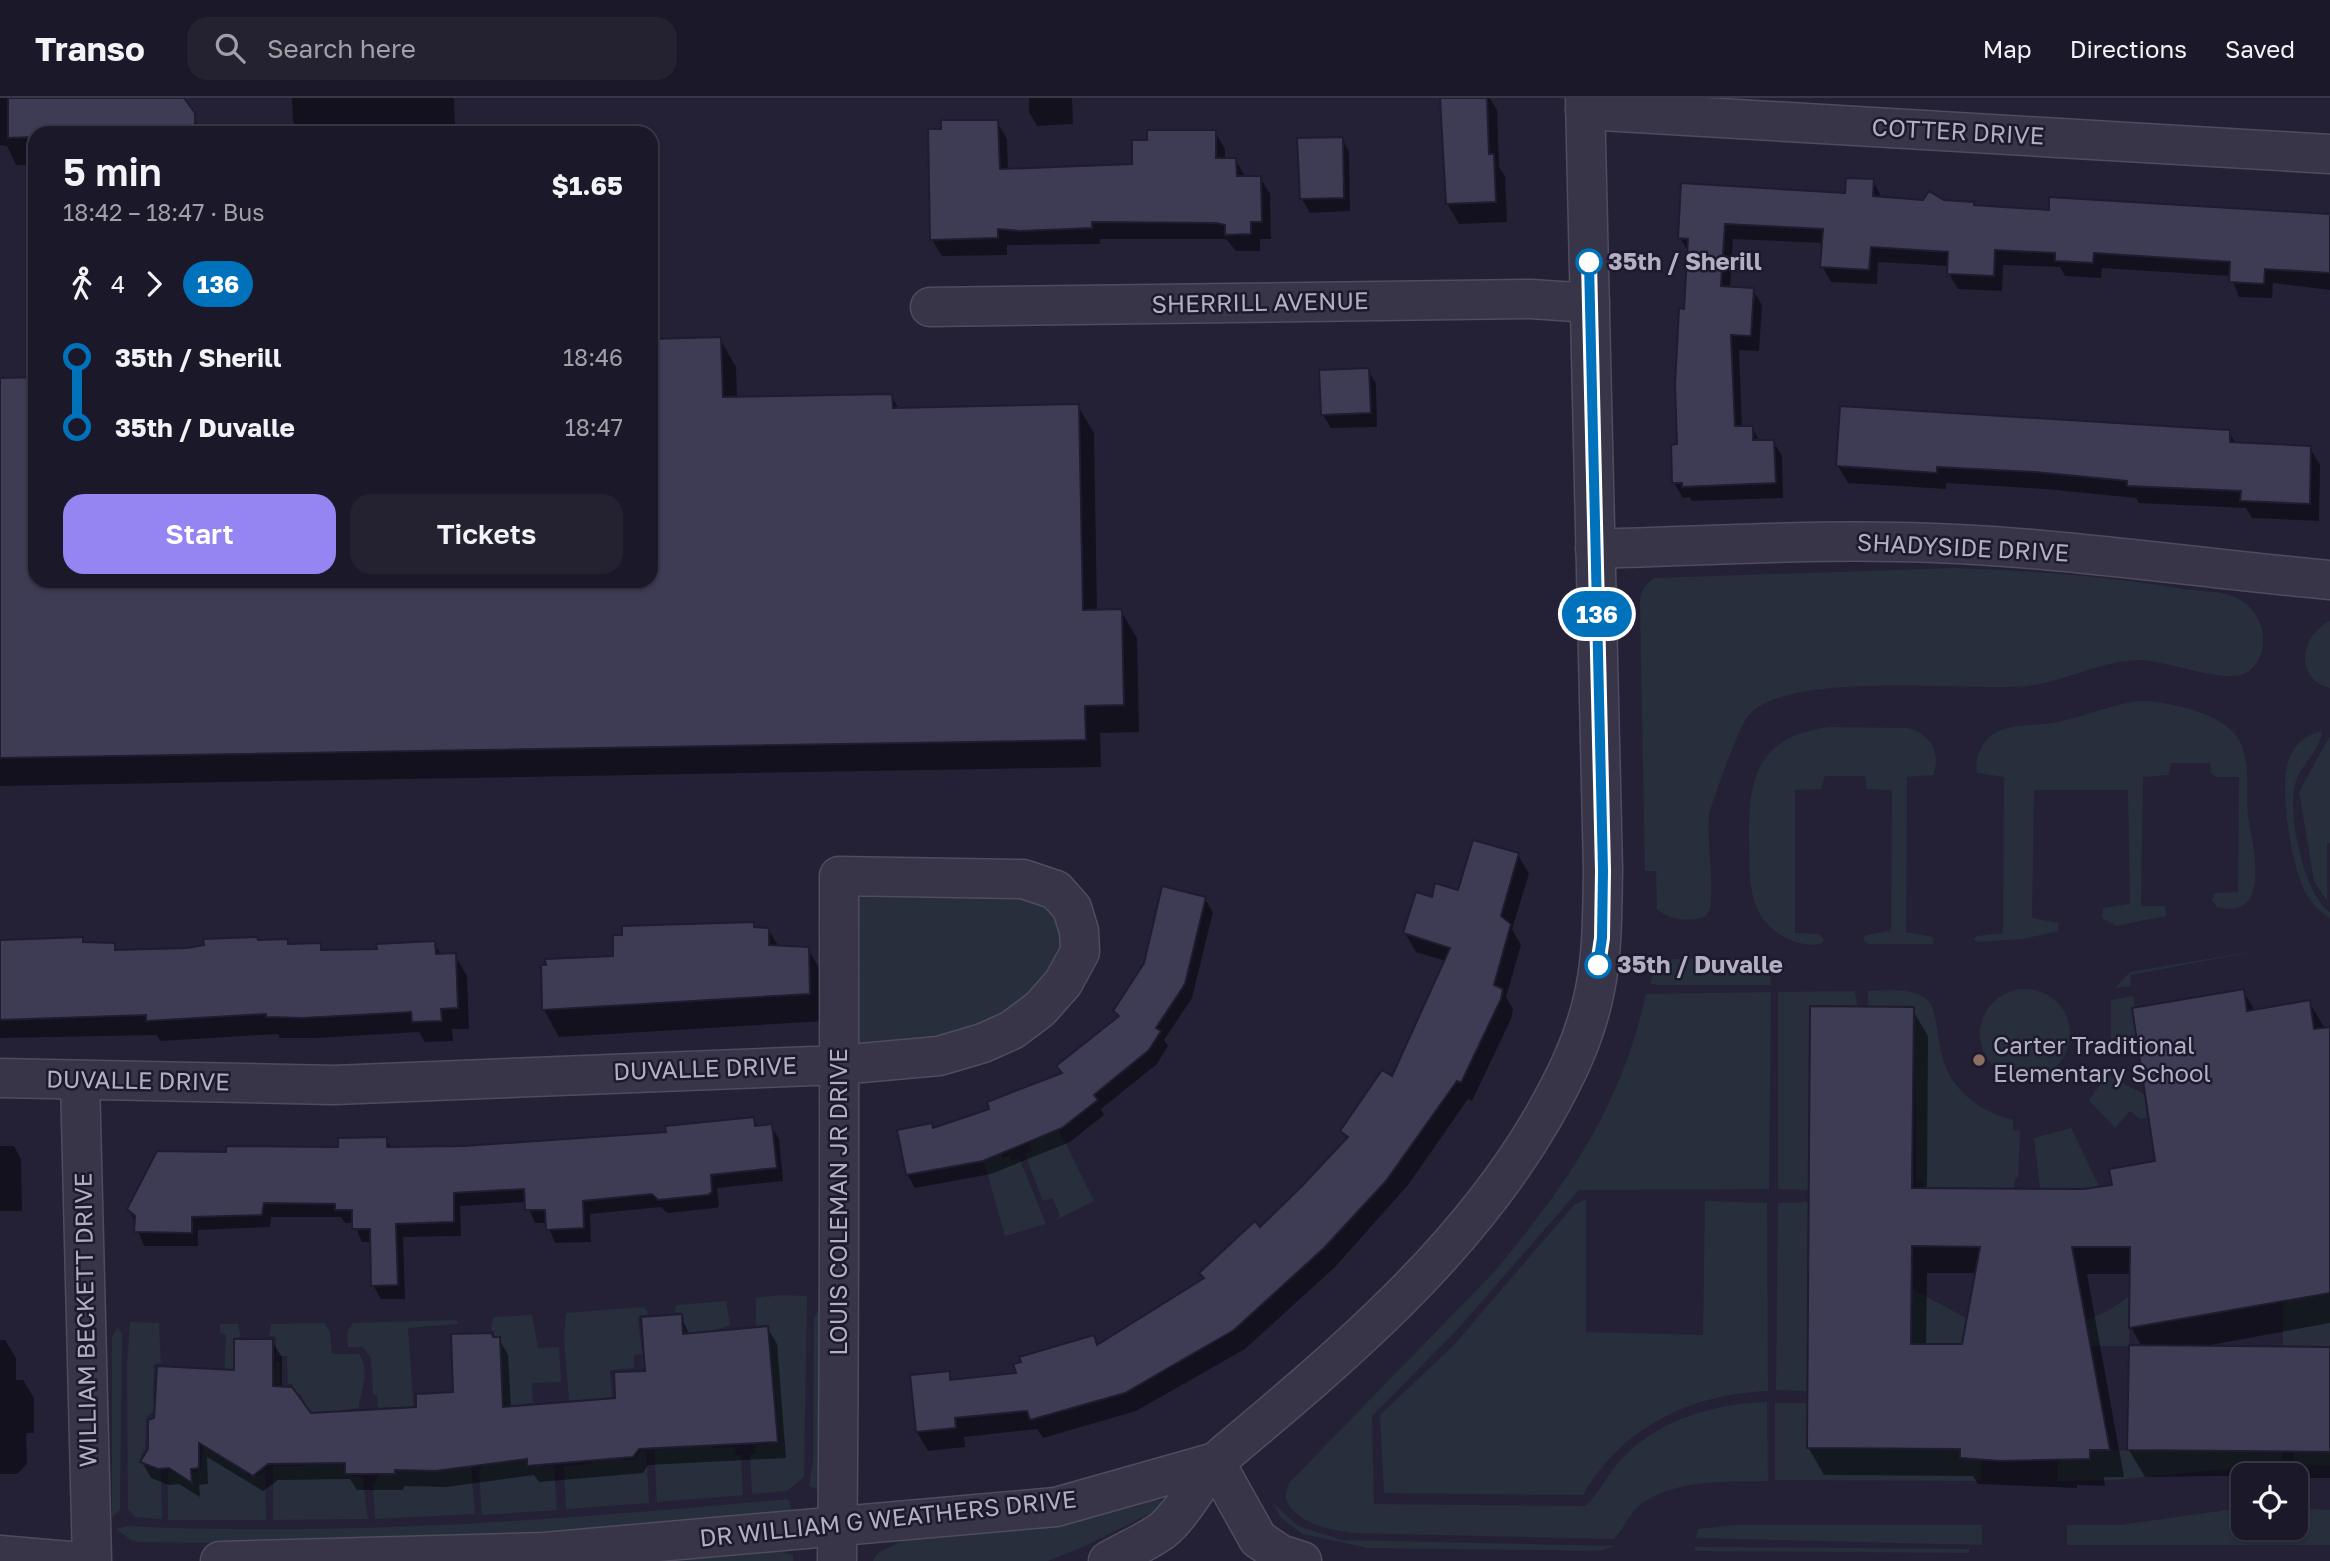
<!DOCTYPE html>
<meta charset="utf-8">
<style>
:root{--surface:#1b1929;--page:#242231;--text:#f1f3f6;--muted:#a0a0a8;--line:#393846;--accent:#9585f3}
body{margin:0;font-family:"Golos Text",sans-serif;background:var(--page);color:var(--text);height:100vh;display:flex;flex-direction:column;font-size:26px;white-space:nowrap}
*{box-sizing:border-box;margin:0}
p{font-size:23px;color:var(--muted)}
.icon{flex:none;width:38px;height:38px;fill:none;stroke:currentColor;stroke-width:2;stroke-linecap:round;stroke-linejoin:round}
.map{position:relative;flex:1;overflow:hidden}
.details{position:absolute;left:28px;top:28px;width:630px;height:462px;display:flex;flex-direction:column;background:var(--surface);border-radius:21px;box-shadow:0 2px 5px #0004,0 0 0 2px var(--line)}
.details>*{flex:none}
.badge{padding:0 14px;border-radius:23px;font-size:24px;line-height:46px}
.controls{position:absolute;left:2231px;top:1365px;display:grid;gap:14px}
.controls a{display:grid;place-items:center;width:77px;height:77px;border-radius:14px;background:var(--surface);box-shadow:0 2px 5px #0004,0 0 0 2px var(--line);font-size:35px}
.map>.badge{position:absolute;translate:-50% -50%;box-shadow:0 0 0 4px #fff}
.legs{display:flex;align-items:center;gap:10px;height:77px;padding:0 35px;font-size:23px}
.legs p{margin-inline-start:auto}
.head{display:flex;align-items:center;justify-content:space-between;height:119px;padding:0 35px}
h1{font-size:38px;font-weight:600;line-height:52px}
.action{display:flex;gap:14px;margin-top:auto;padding:14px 35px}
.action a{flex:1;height:80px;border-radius:21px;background:var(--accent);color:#fff;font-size:28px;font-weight:600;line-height:80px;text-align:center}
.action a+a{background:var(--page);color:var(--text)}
ul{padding:0 35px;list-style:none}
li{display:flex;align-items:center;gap:24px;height:70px;font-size:26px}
li i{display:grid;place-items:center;width:10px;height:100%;margin:0 9px;background:currentColor}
li i::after{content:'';width:18px;height:18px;margin:-9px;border:5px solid;border-radius:50%;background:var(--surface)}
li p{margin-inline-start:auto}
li:first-child i{background:linear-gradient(#0000 50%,currentColor 0)}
li:last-child i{background:linear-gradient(currentColor 50%,#0000 0)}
header{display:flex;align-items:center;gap:42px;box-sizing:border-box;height:98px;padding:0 35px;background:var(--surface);border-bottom:2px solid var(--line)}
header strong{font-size:33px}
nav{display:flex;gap:38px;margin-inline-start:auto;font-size:24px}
.search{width:490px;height:63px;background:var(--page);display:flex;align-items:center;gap:18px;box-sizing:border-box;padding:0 24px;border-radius:21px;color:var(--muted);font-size:26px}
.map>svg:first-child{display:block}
.green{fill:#262f3b}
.shadow{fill:#0007;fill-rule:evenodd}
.building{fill:#3e3b55;stroke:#1e1c2e;stroke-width:2;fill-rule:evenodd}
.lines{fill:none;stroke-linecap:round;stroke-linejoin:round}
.minor-casing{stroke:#4f4c5f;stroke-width:41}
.minor{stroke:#373547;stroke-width:38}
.line-1-casing{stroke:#fff;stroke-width:16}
.line-1{stroke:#0072bc;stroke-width:10}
.stop-1-dot{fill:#fff;stroke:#0072bc;stroke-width:3.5}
.education-dot{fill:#8d6e63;stroke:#1c1a2c;stroke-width:2.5}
.labels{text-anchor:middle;stroke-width:5;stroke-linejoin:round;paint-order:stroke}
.street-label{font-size:24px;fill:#b2afc4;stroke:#1c1a2c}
.stop-label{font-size:24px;font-weight:bold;fill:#b2afc4;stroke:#1c1a2c;text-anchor:start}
.poi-label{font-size:24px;fill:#b2afc4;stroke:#1c1a2c;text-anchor:start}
</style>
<header>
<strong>Transo</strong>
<div class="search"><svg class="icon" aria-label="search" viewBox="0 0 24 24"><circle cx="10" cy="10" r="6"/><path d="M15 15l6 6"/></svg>Search here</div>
<nav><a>Map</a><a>Directions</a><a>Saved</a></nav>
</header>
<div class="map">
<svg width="2330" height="1463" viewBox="0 0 2330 1463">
<rect width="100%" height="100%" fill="#242137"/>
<g class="green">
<path d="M1956,470C2032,473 2108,478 2184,491C2200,493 2223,493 2237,500C2252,507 2262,523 2263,539C2264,552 2259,565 2249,573C2229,589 2169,562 2138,562C2099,563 2065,584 2027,588C1968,594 1780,570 1746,621C1738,633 1711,705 1709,718C1707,749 1714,780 1710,811L1706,818C1690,825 1670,822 1657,811L1656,773H1645L1640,508C1640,495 1643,488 1654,480Z"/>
<path d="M2330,523V590C2293,581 2301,536 2330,523Z"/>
<path d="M2143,603C2171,605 2214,613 2234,635C2253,657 2245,692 2248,718C2252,746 2274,823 2217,809L2212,802L2215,795L2238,794L2239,679H2216L2211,675L2210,665H2171L2168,677L2143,679L2141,808H2165L2166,818L2116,828L2102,820L2103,810L2130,806L2128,692H2034L2032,820L2058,825V833L2023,841L1977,844L1974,841L1977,838L2003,835L2004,679L1977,675C1974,661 1981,645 1993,636C2011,625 2038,628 2058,624C2087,618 2113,605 2143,603Z"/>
<path d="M1829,629L1908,630C1930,636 1942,655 1933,677L1907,679L1906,834L1933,839L1934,846H1868L1863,841L1866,837L1891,833L1892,692L1867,691L1865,678H1825L1821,691L1795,692V835L1819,836L1824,842L1822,845C1810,849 1797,845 1786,840C1747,820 1750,783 1749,746C1748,680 1756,639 1829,629Z"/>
<path d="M2322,633C2321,652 2300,667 2295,686C2287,715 2304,798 2330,814V820C2321,814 2312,807 2307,797C2292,773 2279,691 2288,664C2293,647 2305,637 2322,633Z"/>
<path d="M2330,638V745H2327V801L2330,807L2314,783L2299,694Z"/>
<path d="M864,797L1030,798L1052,808L1065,842L1050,876L1008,915L943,942L857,946L853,805Z"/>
<path d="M2268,851L2130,877L2131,888L2115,890L2130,874Z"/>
<path d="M1715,860L1741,861L1770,877L1771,887H1656L1650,885L1655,869L1674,861Z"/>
<circle cx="2025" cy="936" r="45"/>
<path d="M1855,893L1857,908L1810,909L1808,1092L1778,1091V894Z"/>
<path d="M1868,893C1889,893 1917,888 1931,906C1937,920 1937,934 1940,949C1947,989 1975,1012 2013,1022V1032L2020,1033L2018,1079L2015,1080L2014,1091L1924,1090V1083H1917L1913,909L1868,908Z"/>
<path d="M1771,894L1769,1091L1579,1092L1457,1232L1372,1318L1374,1406L1585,1408C1599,1397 1606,1378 1618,1365C1654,1323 1714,1305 1767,1304L1768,1383C1727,1384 1675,1381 1641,1406C1629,1416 1624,1430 1614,1441L1352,1435C1328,1431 1296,1426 1285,1400L1289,1385L1495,1173C1569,1083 1620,1011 1646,896Z"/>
<path d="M2133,898L2135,909L2132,910L2138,953L2111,948V902Z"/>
<path d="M2107,977L2146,997L2147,1020L2140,1021L2130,1013L2115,1030L2089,1002Z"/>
<path d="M1058,1030L1094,1103L1056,1122L1060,1118L1053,1100L1043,1103L1025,1056L1032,1053L1029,1045Z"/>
<path d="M2071,1030L2100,1090V1092L2040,1091L2034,1040Z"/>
<path d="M1001,1055L1003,1060L1009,1058L1011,1063L1019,1060L1046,1126L1005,1138L983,1060Z"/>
<path d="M1586,1101V1234L1703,1237L1705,1103L1767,1105L1768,1293C1691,1296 1622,1329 1583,1397L1384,1395L1380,1317L1453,1248L1574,1107Z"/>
<path d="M1808,1104L1807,1293L1776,1292L1778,1105Z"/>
<path d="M1912,1191L1966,1220L1962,1246L1911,1248Z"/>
<path d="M2330,1195V1249L2283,1248V1203Z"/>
<path d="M782,1197L807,1198L804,1379L787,1393L752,1396L750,1356H755V1347L780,1345L769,1227L756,1228V1200Z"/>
<path d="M2130,1198L2129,1248H2090L2086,1222L2108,1213Z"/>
<path d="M726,1203L730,1227L718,1231L720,1272L709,1324L712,1350L735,1349L736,1357H741L743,1397L657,1404L654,1351L690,1349L685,1284L662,1267L643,1268L642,1263L686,1256L683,1215L675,1214L676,1207Z"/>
<path d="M822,1208L818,1392L809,1388L813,1364L814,1219Z"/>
<path d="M644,1209L649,1216L638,1218L642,1256L634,1257V1270L610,1272L616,1355L624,1362L634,1361L640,1354L646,1352L649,1405L566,1411L564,1368L591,1366L586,1302L569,1303L564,1238L566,1215Z"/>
<path d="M532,1217L538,1250L559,1249L561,1284L532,1285L533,1305L522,1306L526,1368H554L557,1412L482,1417L479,1376L482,1368L508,1358L503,1289L485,1290L497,1275L494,1233L491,1232L493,1219Z"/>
<path d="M456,1222L458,1226L408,1230L418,1374L471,1368L475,1416L375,1421L373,1388L378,1377H396L395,1309L378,1310L377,1297H373L371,1260L363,1249H348L347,1235L353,1225Z"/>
<path d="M130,1224L159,1225L161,1265L154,1266L153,1303L159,1309L146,1319L145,1351L141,1358C146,1367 150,1372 161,1372L162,1421L135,1419L128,1411L127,1266Z"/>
<path d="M324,1225L330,1234L332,1256H359C371,1274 360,1292 359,1310L341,1312L344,1377L359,1378L363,1382L368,1421L273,1422V1368H303L305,1304L300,1296H292V1286H288L287,1258H276V1239L269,1238L271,1226Z"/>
<path d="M220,1226H238L241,1239L233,1240V1278L274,1279L275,1264H280V1286L241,1287L242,1368L248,1378H258L265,1373L266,1422H168V1373L184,1378L201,1371L209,1280H224L226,1237L220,1235Z"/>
<path d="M118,1229L122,1235L120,1412L112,1419V1239Z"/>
<path d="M1775,1305H1807V1350L1960,1351V1359L1981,1360V1383L1775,1382Z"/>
<path d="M2090,1352L2282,1353V1366L2114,1382L2058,1383V1364H2062V1360Z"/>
<path d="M2294,1353L2330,1354V1368L2294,1366Z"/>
<path d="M1154,1400L1163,1403L1153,1414L1083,1449L1048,1463H873L878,1455L904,1442Z"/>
<path d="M788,1401L793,1416L458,1441L294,1446L140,1444L131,1442L116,1431L127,1428C347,1439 568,1421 788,1401Z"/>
<path d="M1273,1405L1298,1428L1342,1442L1616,1448L1598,1453L1368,1450L1303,1436L1281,1420Z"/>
<path d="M2296,1410L2330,1412V1447H2067V1427H2120L2227,1412L2243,1411L2244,1430H2296Z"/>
<path d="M1733,1427H1982V1447L1696,1440L1698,1431Z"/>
<path d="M1695,1449L1969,1451V1455L1695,1453Z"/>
<path d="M779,1453L793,1457V1463H639Z"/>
</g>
<g class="shadow">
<path d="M0,0H182L203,35H35V67H16L7,48L0,47Z"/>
<path d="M292,0H454L455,33L299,35L293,23Z"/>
<path d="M1029,0H1072L1073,26L1037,28L1029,14Z"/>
<path d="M1442,0H1490L1497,12L1499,69L1505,78L1507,124L1459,126L1447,105Z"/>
<path d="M997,24L1007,41L1008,73L1134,68L1215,34L1225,51V62L1235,61L1245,78L1260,79L1270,96L1271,141H1260V153H1236L1226,141H1100V146L1007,147V157L942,158L932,142Z"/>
<path d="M1342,40L1349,54L1350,113L1310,115L1302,101Z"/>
<path d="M1873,83L1882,100L1973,105L1975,108L2050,113L2330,118V192L2273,185L2272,200L2239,199L2231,178L2102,170L2101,180L2065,178L2060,169L2003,167L2002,193L1958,191L1949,176V168L1878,164L1877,186L1831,184L1822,168L1823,145L1733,141L1730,190L1753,192L1762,207L1759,253L1739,252L1742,330L1752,329L1760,344L1773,343L1782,358L1783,400L1692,403L1690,399L1683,400L1674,385L1679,348L1689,155L1680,140L1683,87L1847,97Z"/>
<path d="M720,241L736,269L737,301L891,298L899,311L1078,308L1094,335L1097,513H1121L1137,540L1139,634L1100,635L1101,669L0,688V282L35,281V483H651V242Z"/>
<path d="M1368,272L1376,286L1377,329L1331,330L1323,317Z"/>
<path d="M2229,334L2236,346L2310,350L2320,367L2319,423L2252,420L2246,410L2139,405L2136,400L2045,391L1946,385V391L1848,385L1838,368Z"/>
<path d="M1518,757L1529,776L1512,831L1521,847L1506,899L1513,911L1511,921L1472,1003L1468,1001L1408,1087L1335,1169L1245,1251L1136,1313L1043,1340L1037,1331L964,1339L965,1349L928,1353L917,1334L949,1275L953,1283L1018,1276L1093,1239L1098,1248L1205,1182L1201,1176L1260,1131L1347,1042L1342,1033L1393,981L1446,863L1416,854L1405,835L1433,801L1459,794Z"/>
<path d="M1205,801L1213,814L1192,900L1164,942L1168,948L1157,966L1101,1011L1104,1017L1070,1044L991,1076L915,1090L907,1076L934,1032L991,1012L1063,977L1119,920L1115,913Z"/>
<path d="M753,826L756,831H768L779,849L808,851L824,878L825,923L559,939L544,912L615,860Z"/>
<path d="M82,841L84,846H114L118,854L187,851L258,843H287L290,848L320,847L324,854L378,853L434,845L441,857H455L467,878L469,931H452L453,943L425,944L419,934L316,940H280L278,936L160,943L157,937L0,940V844Z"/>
<path d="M2243,893L2255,913L2309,904L2326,932L2330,931V1225L2200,1249L2330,1251V1380H2296V1377L2145,1379L2129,1352L2142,1249L2131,1229L2132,1176H2087L2124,1379H2104L2105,1388L2077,1387V1390L1978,1386L1973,1378L1824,1377L1808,1349L1912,911L1928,938L1927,1092L2083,1093L2114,1088L2157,1065ZM1927,1175H1977L1963,1248H1926Z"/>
<path d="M753,1020L758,1029L771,1028L779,1041L783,1083L717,1090L719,1108L716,1110L667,1115L661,1109L590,1116L591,1144L555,1145L547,1125H535L526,1104L460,1108L461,1138L403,1139L405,1201H381L373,1187L372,1144H362L354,1125H345L341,1119H271L270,1129L198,1132V1148H144L129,1110L228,1056L340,1050L386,1041L392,1051L464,1050L668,1035Z"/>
<path d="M0,1048H14L21,1061L22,1113H0Z"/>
<path d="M681,1218L690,1238L767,1229L777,1246L786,1360L648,1367L643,1375L539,1384L534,1377L446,1389L404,1388L403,1392H357L350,1381L278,1382L263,1393L207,1359L208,1386L199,1387L200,1399L179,1386L169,1387L151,1380L142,1364L272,1243L282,1259V1290L311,1317L418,1310L455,1296L494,1241H499L508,1257L511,1310L617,1302L647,1274Z"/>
<path d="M0,1242H5L16,1260V1282H23L34,1300V1335H26L27,1366L17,1376H0Z"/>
</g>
<g class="building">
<path d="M8,0H184L195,15V35H35V39L8,40Z"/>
<path d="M1440,0H1487L1489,56H1494L1496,104L1446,106Z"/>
<path d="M941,22H998L1000,71L1132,66V42H1147V32H1216V60H1236L1237,78H1261L1262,124H1251V136L1225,137V127L1216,125L1092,124V130L1020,133L998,131V140L930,142L928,31H941Z"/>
<path d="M1343,39L1344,100L1300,101L1297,40Z"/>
<path d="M1846,80L1874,81L1873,98L1923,102L1929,93L1944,102L1974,104V107L2049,112V99L2330,116V175L2265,171L2264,186L2229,184L2230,164L2094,155L2093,165L2055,163V155L1995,152L1994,178L1947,176L1948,154L1871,149L1869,172L1820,169L1823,131L1725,126L1721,188L1754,190L1751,238L1731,237L1735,328H1753V342H1774L1776,385L1682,389V385H1672L1671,347L1677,346L1675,287L1679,210L1684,211L1688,141L1678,140L1681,85L1845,95Z"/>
<path d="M721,239L723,299L892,296L893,310L1079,306L1083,512L1122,511L1124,607L1085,608L1086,642L0,660V280L35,279V483H651V241Z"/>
<path d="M1369,270L1371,315L1321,317L1319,272Z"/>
<path d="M1840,308L2230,332V344L2311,348L2310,406L2240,403L2241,393L2127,388V383L2035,374L1937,369V375L1836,368Z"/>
<path d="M1473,742L1519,755L1501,818L1511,826L1494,887L1503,891L1501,901L1461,985L1457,983L1386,1083L1324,1150L1234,1232L1125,1295L1030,1322L1027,1313L955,1320L956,1330L916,1334L910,1277L950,1273V1282L1016,1275L1013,1266L1021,1264L1019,1259L1094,1237L1097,1247L1204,1180L1199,1175L1255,1123L1260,1129L1301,1089L1348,1039L1340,1033L1382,972L1392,978L1450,850L1403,835L1416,794L1432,799L1435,785L1458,792Z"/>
<path d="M1162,788L1206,799L1185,886L1156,930L1161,933L1149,952L1094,997L1098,1002L1062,1030L983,1063L906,1077L897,1032L932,1025L933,1030L989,1011L987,1004L1062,975L1056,968L1119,918L1113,913L1144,865Z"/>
<path d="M754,824V829L769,830V847L809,849L810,896L542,912L541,867H546L545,861L613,858V837H622V828Z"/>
<path d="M83,839V844L115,845V852L187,850L204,847L203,841L257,839L258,842L288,841V846L321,845V852L377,851L376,846L435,843L436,856L456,855L458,910L441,911L442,923L412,924L411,914L303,920L266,919V916L146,923V917L0,922V842Z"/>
<path d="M2244,891L2247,913L2310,902L2314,931L2330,929V1195L2129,1230L2130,1149H2072L2110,1352H2090V1361L2000,1363L1960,1360V1351L1807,1350L1810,908L1914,909L1912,1090L2083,1091L2112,1087L2109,1071L2155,1063L2132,910ZM1912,1148L1980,1149L1962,1246H1911Z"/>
<path d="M754,1019L755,1028L772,1026L777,1070L711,1077L712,1094L708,1097L658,1102L652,1096L583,1103L584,1130L546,1132L545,1112H525L524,1091L454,1095V1124L396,1126L398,1187L371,1188L370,1131H352V1112H335V1106L264,1105L262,1117L192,1119V1135L134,1134L135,1118L127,1111L157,1053L226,1054V1048L338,1049V1040L387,1039V1049L464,1048L666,1034L665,1028Z"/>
<path d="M682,1216L683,1236L768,1228L778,1344L639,1351L633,1359L527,1368V1361L435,1373L395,1372V1376H345V1365L268,1366L253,1378L199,1345V1370L191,1371L192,1385L169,1370L158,1371L140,1364L148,1351V1322L154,1320L157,1268L234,1272V1241H273V1288L292,1289L311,1315L416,1309V1296L453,1294L451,1236L492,1235L493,1239H500L503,1309L615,1300L614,1274L645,1273L641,1219Z"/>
<path d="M2129,1247L2330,1249V1354L2127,1352Z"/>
</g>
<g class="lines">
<defs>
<g id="minor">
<path d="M1585,12L2330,56"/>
<path d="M930,209L1531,201L1590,205"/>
<path d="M1595,451C1696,448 1797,442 1897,444C2042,446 2186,469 2330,482"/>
<path d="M0,980L334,987L839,967L939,958L983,945L1012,932L1040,911L1063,885L1080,854L1079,833L1072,810L1056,792L1023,781L839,778C839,1007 840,1235 837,1463"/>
<path d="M80,982L92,1463"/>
<path d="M1215,1364L1258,1441L1280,1456L1302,1463"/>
<path d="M0,1457L70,1463"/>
<path d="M220,1463L544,1454L1056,1409L1215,1364"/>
<path d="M1108,1463C1125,1453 1147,1444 1163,1432C1187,1412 1201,1376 1227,1354C1344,1256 1464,1155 1542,1021C1563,984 1582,947 1592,905C1603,862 1602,817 1603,773L1585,0"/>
</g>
</defs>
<use href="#minor" class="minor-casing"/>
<use href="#minor" class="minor"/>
</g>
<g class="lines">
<defs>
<path id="line-1" d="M1589,164L1603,773L1602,840L1598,867"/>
</defs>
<use href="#line-1" class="line-1-casing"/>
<use href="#line-1" class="line-1"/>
</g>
<g class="stop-1-dot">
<circle cx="1589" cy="164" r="12"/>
<circle cx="1598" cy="867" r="12"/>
</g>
<circle class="education-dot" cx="1979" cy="962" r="7"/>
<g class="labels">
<g class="street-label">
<text transform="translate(1958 34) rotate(3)" y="8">COTTER DRIVE</text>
<text transform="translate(1260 205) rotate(-1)" y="8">SHERRILL AVENUE</text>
<text transform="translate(1963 450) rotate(3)" y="8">SHADYSIDE DRIVE</text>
<text transform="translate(705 971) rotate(-2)" y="8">DUVALLE DRIVE</text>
<text transform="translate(138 983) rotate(1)" y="8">DUVALLE DRIVE</text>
<text transform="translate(839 1104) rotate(-90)" y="8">LOUIS COLEMAN JR DRIVE</text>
<text transform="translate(86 1222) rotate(-91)" y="8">WILLIAM BECKETT DRIVE</text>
<text transform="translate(888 1421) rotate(-6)" y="8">DR WILLIAM G WEATHERS DRIVE</text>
</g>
<g class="stop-label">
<text x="1608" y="172">35th / Sherill</text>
<text x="1617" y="875">35th / Duvalle</text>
</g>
<g class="poi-label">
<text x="1993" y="956">Carter Traditional<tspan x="1993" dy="28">Elementary School</tspan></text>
</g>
</g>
</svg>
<div class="controls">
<a><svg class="icon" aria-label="locate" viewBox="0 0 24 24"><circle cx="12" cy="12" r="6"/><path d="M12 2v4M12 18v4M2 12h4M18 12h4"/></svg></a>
</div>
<b class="badge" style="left:1597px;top:516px;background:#0072bc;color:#fff">136</b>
<section class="details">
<div class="head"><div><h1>5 min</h1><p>18:42 – 18:47 · Bus</p></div><b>$1.65</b></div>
<div class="legs"><svg class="icon" aria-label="walk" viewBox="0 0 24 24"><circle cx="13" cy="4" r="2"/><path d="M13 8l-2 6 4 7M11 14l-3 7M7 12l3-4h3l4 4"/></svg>4<svg class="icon" aria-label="forward" viewBox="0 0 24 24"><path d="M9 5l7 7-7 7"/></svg><b class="badge" style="background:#0072bc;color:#fff">136</b></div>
<ul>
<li><i style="color:#0072bc"></i><b>35th / Sherill</b><p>18:46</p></li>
<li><i style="color:#0072bc"></i><b>35th / Duvalle</b><p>18:47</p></li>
</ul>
<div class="action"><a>Start</a><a>Tickets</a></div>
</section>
</div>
